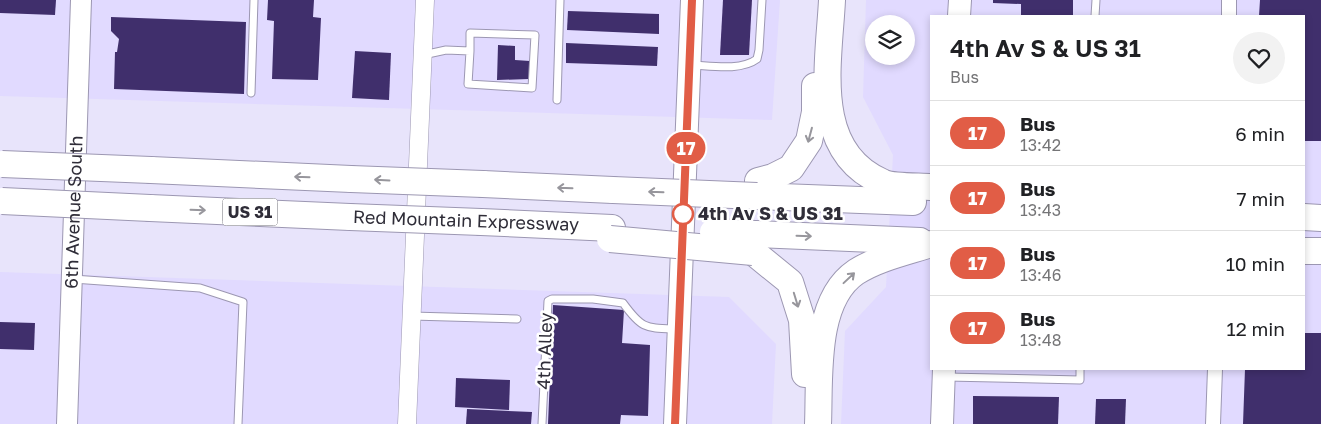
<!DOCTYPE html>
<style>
:root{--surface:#fff;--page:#f2f2f2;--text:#202124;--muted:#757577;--line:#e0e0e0}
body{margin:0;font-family:"Golos Text",sans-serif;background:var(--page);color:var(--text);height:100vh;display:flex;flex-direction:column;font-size:19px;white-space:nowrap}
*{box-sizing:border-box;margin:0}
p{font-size:16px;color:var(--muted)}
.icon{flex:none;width:28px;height:28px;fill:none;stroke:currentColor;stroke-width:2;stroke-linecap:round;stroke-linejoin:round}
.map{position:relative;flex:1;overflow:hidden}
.drawer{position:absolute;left:930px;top:15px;width:375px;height:355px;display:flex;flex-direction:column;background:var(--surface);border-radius:0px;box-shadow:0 2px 8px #0003}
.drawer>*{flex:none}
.badge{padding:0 10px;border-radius:16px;font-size:18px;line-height:32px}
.fabs{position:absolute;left:865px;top:15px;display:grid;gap:10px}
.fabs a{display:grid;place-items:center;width:50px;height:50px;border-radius:50%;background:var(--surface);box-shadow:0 2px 8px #0003;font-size:25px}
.map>.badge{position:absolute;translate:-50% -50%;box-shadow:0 0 0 2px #fff}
.round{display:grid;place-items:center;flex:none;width:52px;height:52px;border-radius:26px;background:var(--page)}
.summary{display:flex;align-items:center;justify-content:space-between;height:85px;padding:0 20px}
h1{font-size:24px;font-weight:600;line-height:38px}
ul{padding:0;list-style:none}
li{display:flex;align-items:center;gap:15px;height:65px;padding:0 20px;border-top:1px solid var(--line)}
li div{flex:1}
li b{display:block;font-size:19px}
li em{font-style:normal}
li .badge{min-width:55px;font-weight:700;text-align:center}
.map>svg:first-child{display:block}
.built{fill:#e1daff;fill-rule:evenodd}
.building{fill:#402f6c}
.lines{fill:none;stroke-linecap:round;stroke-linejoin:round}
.service-casing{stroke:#9c97b2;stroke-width:9}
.minor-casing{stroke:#9c97b2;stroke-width:16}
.tertiary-casing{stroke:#9c97b2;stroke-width:19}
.secondary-casing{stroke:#9c97b2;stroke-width:22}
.primary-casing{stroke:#9c97b2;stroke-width:24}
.motorway-casing{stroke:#9c97b2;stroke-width:28}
.service{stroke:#fff;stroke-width:7}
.minor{stroke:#fff;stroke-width:14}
.tertiary{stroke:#fff;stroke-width:18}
.secondary{stroke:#fff;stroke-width:20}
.primary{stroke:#fff;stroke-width:22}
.motorway{stroke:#fff;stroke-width:26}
.motorway-bridge-casing{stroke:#9c97b2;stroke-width:28;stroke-linecap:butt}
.motorway-bridge{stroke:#fff;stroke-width:26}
.oneway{stroke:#97969c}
.line-casing{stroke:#fff;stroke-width:11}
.line{stroke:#e15d46;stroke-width:8}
.stop-dot{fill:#fff;stroke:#e15d46;stroke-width:2.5}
.labels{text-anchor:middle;stroke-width:5;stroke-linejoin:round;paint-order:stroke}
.shield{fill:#fff;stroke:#6d6c74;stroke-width:1}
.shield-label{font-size:16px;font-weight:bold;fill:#2f2d38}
.street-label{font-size:18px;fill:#2f2d38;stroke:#fff}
.stop-label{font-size:18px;font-weight:bold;fill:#2f2d38;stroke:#fff;text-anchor:start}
</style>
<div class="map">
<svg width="1321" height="424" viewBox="0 0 1321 424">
<rect width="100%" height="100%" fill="#e8e4fb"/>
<g class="built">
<path d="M0,0H780L772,120L0,96Z"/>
<path d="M866,0H1321V424H841L845,331L886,287L893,155L863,97ZM931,16H1304V369H931ZM874,24H906V56H874Z"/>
<path d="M0,272L729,297L776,344L772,424H0Z"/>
</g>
<g class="building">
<path d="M0,0H56L55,15L0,13Z"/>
<path d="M268,0H314L313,17L321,18L318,80L272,79L274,21L267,20Z"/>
<path d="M723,0H752L749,55H720Z"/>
<path d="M993,0H1073V16H1021V4L993,3Z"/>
<path d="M1260,0H1321V141H1304V16H1259Z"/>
<path d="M568,11L659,14V34L567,30Z"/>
<path d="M111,17L246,22L244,94L114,89L115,52H117L119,39L111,31Z"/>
<path d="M566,43L658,47L657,66L566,63Z"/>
<path d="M498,45L515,46V60L530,61L529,79L497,80Z"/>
<path d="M355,51L391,53L389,100L352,98Z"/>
<path d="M553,305L624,310L622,343L650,345L648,416L621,415L620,424H548Z"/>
<path d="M0,322L35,323L34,350L0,349Z"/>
<path d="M1304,333H1321V424H1243L1245,369H1304Z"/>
<path d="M456,378L510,380L509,410L455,407Z"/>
<path d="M973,396L1059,397L1058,424H973Z"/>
<path d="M1096,399H1126L1125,424H1095Z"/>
<path d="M467,409L532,412L531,424H466Z"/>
</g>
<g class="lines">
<defs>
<g id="service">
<path d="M1095,16L1096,0"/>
<path d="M423,55L446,50L470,51V33L535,35L532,88L468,84L470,51"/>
<path d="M693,65C712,66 741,71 757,59L759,50L762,0"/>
<path d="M251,93L254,0"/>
<path d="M557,100L560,0"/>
<path d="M73,279L200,288L243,302L238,424"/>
<path d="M412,316L517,319"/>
<path d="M947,377L1080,380V369"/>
<path d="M542,424L548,301L552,299H593L623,303C642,329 645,328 676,329"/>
</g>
<g id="minor">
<path d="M1229,16V0"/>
<path d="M1213,424L1215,369"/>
</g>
<path id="tertiary" d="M407,424L425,0"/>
<g id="secondary">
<path id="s1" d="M67,424L81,0"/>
</g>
<g id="primary">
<path d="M959,16L960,0"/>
<path d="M675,424L692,0"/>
<path d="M942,424L944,369"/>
</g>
<g id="motorway">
<path d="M832,0C829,62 810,151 882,182C891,187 919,186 931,187"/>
<path d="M151,170L351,179"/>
<path d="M758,181L773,177L791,168L809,141L815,112V86"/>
<path d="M483,184L613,190"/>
<path d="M757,196L913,202"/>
<path d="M150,208L350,217"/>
<path d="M1304,217L1321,218"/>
<path d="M481,222L612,228"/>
<path d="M755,234L920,241"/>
<path d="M1304,251H1321"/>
<path d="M753,252L790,282L802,320L805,374"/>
<path d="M818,424C820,379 813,301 856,272C878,258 906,252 931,244"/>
</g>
</defs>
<use href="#service" class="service-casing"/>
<use href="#minor" class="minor-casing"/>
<use href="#tertiary" class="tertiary-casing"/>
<use href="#secondary" class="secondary-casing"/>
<use href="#primary" class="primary-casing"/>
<use href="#motorway" class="motorway-casing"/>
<use href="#service" class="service"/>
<use href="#minor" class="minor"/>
<use href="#tertiary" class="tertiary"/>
<use href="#secondary" class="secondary"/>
<use href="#primary" class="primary"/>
<use href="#motorway" class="motorway"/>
<defs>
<g id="motorway-bridge">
<path d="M2,164L151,170"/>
<path d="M351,179L483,184"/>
<path d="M613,190L757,196"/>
<path d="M2,201L150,208"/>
<path d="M350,217L481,222"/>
<path d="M713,232L755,234"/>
<path d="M610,239L753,252"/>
</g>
</defs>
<use href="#motorway-bridge" class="motorway-bridge-casing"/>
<use href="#motorway-bridge" class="motorway-bridge"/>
</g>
<defs><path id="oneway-shaft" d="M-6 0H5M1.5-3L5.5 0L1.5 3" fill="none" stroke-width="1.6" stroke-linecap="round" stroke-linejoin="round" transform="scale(1.25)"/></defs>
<g class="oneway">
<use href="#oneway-shaft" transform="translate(810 135) rotate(105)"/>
<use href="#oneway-shaft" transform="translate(302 177) rotate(-178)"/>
<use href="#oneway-shaft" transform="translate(382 180) rotate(-177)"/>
<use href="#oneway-shaft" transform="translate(565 188) rotate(-178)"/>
<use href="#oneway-shaft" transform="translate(656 192) rotate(-178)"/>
<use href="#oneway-shaft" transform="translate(198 210) rotate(2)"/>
<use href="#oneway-shaft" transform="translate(804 236) rotate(2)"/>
<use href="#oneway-shaft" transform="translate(849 278) rotate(-43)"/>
<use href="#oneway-shaft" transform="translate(796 300) rotate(73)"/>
</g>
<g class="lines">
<defs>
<path id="line" d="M675,424L692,0"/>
</defs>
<use href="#line" class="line-casing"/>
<use href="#line" class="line"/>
</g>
<circle class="stop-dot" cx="683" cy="214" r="10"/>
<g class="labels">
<rect class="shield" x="222.5" y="198.5" width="55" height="27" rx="4"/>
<g class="shield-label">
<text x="250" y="218">US 31</text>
</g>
<g class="street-label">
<text dy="6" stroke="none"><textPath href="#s1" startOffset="212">6th Avenue South</textPath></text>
<text transform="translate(466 221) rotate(2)" y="6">Red Mountain Expressway</text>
<text transform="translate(545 351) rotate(-88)" y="6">4th Alley</text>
</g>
<g class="stop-label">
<text x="698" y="220">4th Av S &amp; US 31</text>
</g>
</g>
</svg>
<div class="fabs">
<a><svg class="icon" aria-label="layers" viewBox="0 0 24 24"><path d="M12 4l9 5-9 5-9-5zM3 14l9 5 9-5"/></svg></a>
</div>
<b class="badge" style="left:686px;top:148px;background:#e15d46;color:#fff">17</b>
<section class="drawer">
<div class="summary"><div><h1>4th Av S &amp; US 31</h1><p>Bus</p></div><a class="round"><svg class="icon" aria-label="heart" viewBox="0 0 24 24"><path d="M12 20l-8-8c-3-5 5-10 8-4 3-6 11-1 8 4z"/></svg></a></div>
<ul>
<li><span class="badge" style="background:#e15d46;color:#fff">17</span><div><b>Bus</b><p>13:42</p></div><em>6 min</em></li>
<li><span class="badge" style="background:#e15d46;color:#fff">17</span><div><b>Bus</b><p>13:43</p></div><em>7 min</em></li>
<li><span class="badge" style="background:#e15d46;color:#fff">17</span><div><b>Bus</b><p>13:46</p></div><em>10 min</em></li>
<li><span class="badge" style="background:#e15d46;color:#fff">17</span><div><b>Bus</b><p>13:48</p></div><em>12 min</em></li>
</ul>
</section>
</div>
